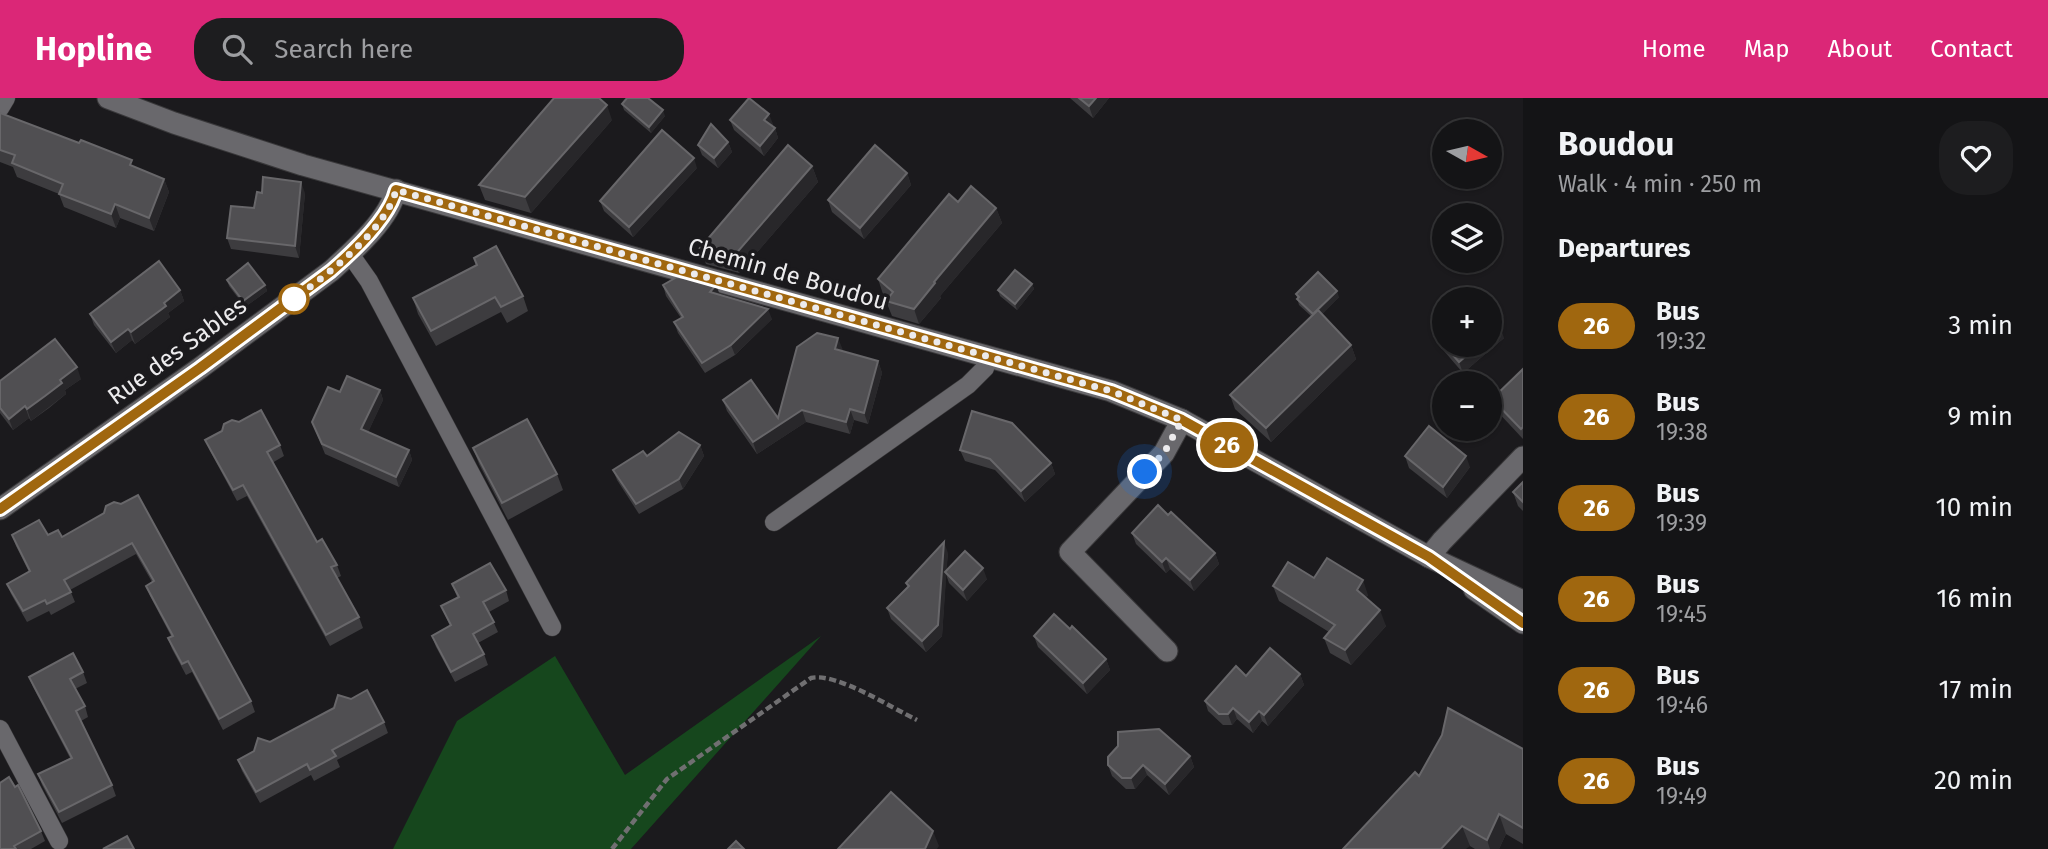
<!DOCTYPE html>
<meta charset="utf-8">
<style>
:root{--surface:#141416;--page:#1d1d1f;--text:#f1f3f6;--muted:#9d9ea1;--line:#333335;--accent:#db2777}
body{margin:0;font-family:"Fira Sans",sans-serif;background:var(--page);color:var(--text);height:100vh;display:flex;flex-direction:column;font-size:26px;white-space:nowrap}
*{box-sizing:border-box;margin:0}
p{font-size:23px;color:var(--muted)}
.icon{flex:none;width:38px;height:38px;fill:none;stroke:currentColor;stroke-width:2;stroke-linecap:round;stroke-linejoin:round}
.map{position:relative;flex:1;overflow:hidden}
.side{display:flex;flex-direction:column;background:var(--surface);width:525px}
.side>*{flex:none}
.badge{padding:0 14px;border-radius:23px;font-size:24px;line-height:46px}
.needle{width:46px;rotate:98deg}
.fabs{position:absolute;left:1432px;top:21px;display:grid;gap:14px}
.fabs a{display:grid;place-items:center;width:70px;height:70px;border-radius:50%;background:var(--surface);box-shadow:0 2px 5px #0004,0 0 0 2px var(--line);font-size:35px}
.you{position:absolute;width:35px;height:35px;margin:-18px;border:5px solid #fff;border-radius:50%;background:#1a73e8;box-shadow:0 0 0 10px #1a73e833}
.map>.badge{position:absolute;translate:-50% -50%;box-shadow:0 0 0 4px #fff}
h2{padding:0 35px;font-size:26px;line-height:63px}
.round{display:grid;place-items:center;flex:none;width:74px;height:74px;border-radius:28px;background:var(--page)}
.head{display:flex;align-items:center;justify-content:space-between;height:119px;padding:0 35px}
h1{font-size:33px;font-weight:700;line-height:52px}
ul{padding:0;list-style:none}
li{display:flex;align-items:center;gap:21px;height:91px;padding:0 35px}
li div{flex:1}
li b{display:block;font-size:26px}
li em{font-style:normal}
li .badge{min-width:77px;font-weight:700;text-align:center}
header{display:flex;align-items:center;gap:42px;box-sizing:border-box;height:98px;padding:0 35px;background:var(--accent);color:#fff}
header strong{font-size:33px}
nav{display:flex;gap:38px;margin-inline-start:auto;font-size:24px}
.search{width:490px;height:63px;background:var(--page);display:flex;align-items:center;gap:18px;box-sizing:border-box;padding:0 24px;border-radius:28px;color:var(--muted);font-size:26px}
main{display:flex;flex:1;min-height:0}
.map>svg:first-child{display:block}
.green{fill:#16471d}
.lines{fill:none;stroke-linecap:round;stroke-linejoin:round}
.service-casing{stroke:#39383a;stroke-width:19}
.minor-casing{stroke:#39383a;stroke-width:23}
.tertiary-casing{stroke:#39383a;stroke-width:23}
.path{stroke:#706f71;stroke-width:4.5;stroke-dasharray:7 3.5;stroke-linecap:butt}
.service{stroke:#69686c;stroke-width:18}
.minor{stroke:#69686c;stroke-width:21}
.tertiary{stroke:#69686c;stroke-width:21}
.wall{fill:#3d3c3f}
.shaded-wall{fill:#28272a}
.building{fill:#504f52;stroke:#68676a;stroke-width:2}
.line-casing{stroke:#fff;stroke-width:16}
.line{stroke:#a0670f;stroke-width:10}
.walk{stroke:#ecebed;stroke-width:7;stroke-dasharray:0 12.6}
.stop-dot{fill:#fff;stroke:#a0670f;stroke-width:3.5}
.labels{text-anchor:middle;stroke-width:7;stroke-linejoin:round;paint-order:stroke}
.street-label{font-size:24px;fill:#ecebed;stroke:#1b1a1d}
</style>
<header>
<strong>Hopline</strong>
<div class="search"><svg class="icon" aria-label="search" viewBox="0 0 24 24"><circle cx="10" cy="10" r="6"/><path d="M15 15l6 6"/></svg>Search here</div>
<nav><a>Home</a><a>Map</a><a>About</a><a>Contact</a></nav>
</header>
<main>
<div class="map">
<svg width="1523" height="751" viewBox="0 0 1523 751">
<rect width="100%" height="100%" fill="#1b1a1d"/>
<path class="green" d="M821,538L631,751H393L457,623L555,558L625,677Z"/>
<g class="lines">
<defs>
<g id="service">
<path d="M0,10L6,0"/>
<path d="M350,156L369,183L552,529"/>
<path d="M774,424L968,287L985,270L988,258"/>
<path d="M0,631L59,743"/>
</g>
<g id="minor">
<path d="M0,411L200,270L331,173C353,153 389,122 396,92"/>
<path d="M1429,459L1442,443L1523,359"/>
<path d="M1167,553L1070,454L1164,355L1182,322"/>
</g>
<g id="tertiary">
<path d="M108,0L174,25L303,67L1111,293L1182,322L1429,459L1523,503"/>
<path d="M1474,491L1523,525"/>
</g>
</defs>
<use href="#service" class="service-casing"/>
<use href="#minor" class="minor-casing"/>
<use href="#tertiary" class="tertiary-casing"/>
<path class="path" d="M612,751L667,681L811,580C836,574 892,610 917,622"/>
<use href="#service" class="service"/>
<use href="#minor" class="minor"/>
<use href="#tertiary" class="tertiary"/>
</g>
<g class="wall">
<path d="M1070,0H1109L1093,20Z"/>
<path d="M622,6L665,18L651,35L624,12Z"/>
<path d="M0,15L164,81L169,94L154,133L120,120L116,130L64,109L59,96L17,79L13,69L0,64Z"/>
<path d="M612,22L531,115L485,102L479,87Z"/>
<path d="M730,22L773,26L772,28L775,30L778,40L764,58L734,32Z"/>
<path d="M728,44L732,54L718,70L702,57L698,47Z"/>
<path d="M812,68L818,84L739,175L706,166L700,150Z"/>
<path d="M697,70L633,139L604,113L600,103Z"/>
<path d="M907,75L911,87L864,141L832,114L828,102Z"/>
<path d="M262,95H305L299,160L231,151L227,140L254,110Z"/>
<path d="M958,104L996,110L1002,125L940,198L941,200L919,226L892,218L886,203L889,200L883,196L878,181Z"/>
<path d="M474,160L523,198L528,213L507,225L501,214L436,248L418,216L413,200L476,167Z"/>
<path d="M227,182L265,187L267,193L245,209L229,188Z"/>
<path d="M1032,186L1034,191L1017,212L1000,198L998,192Z"/>
<path d="M663,187L720,197L772,221L735,257L705,275L678,235L674,224L681,220L666,198Z"/>
<path d="M180,192L184,203L168,215L170,219L135,246L132,242L116,255L94,227L90,216Z"/>
<path d="M1296,196L1339,199L1322,216L1351,247L1356,261L1271,344L1235,311L1230,297L1311,218L1299,207Z"/>
<path d="M1434,235L1504,240L1463,275L1438,246Z"/>
<path d="M843,252L842,253L878,263L882,275L868,326L854,322L850,336L806,324L757,356L727,313L723,302L778,320Z"/>
<path d="M1523,271V341L1496,312L1492,301Z"/>
<path d="M81,281L65,292L66,296L49,310L31,323L29,320L13,332L0,315V283Z"/>
<path d="M380,292L383,302L368,334L409,352L412,362L399,389L325,356L312,324L340,294Z"/>
<path d="M205,342L280,347L284,358L272,365L317,444L337,467L341,478L337,480L359,519L363,530L330,548L247,398L237,403L210,353Z"/>
<path d="M700,347L704,358L683,391L639,416L617,382L613,372L647,358Z"/>
<path d="M473,350L557,376L563,392L508,422L479,366Z"/>
<path d="M960,352L1051,365L1055,376L1025,404L995,372L965,363Z"/>
<path d="M1405,358L1470,369L1447,400L1409,370Z"/>
<path d="M1523,384V413L1518,408L1513,394Z"/>
<path d="M106,408L251,603L255,614L223,632L192,574L186,577L172,551L168,540L171,538L150,498L146,488L152,484L136,456L70,492L75,504L51,517L49,513L27,524L11,496L7,486L29,474L16,448L12,437H48L62,439L104,415Z"/>
<path d="M1132,435L1215,455L1219,466L1194,493L1170,471L1166,475L1136,446Z"/>
<path d="M948,455L946,473L987,481L967,503L949,485L946,476L942,538L926,554L891,521L887,510L907,489L906,485Z"/>
<path d="M1314,480L1368,497L1366,500L1386,528L1351,567L1330,555L1324,540L1329,534L1279,503L1273,488Z"/>
<path d="M452,486L506,492L509,503L489,514L498,534L478,545L484,556L488,567L455,584L436,549L432,538L450,528L441,508L457,499Z"/>
<path d="M1070,531L1106,561L1110,572L1087,596L1038,549L1034,538Z"/>
<path d="M83,574L87,585L75,591L85,608L88,619L81,623L112,687L116,698L62,725L42,687L38,676L70,660L33,589L29,579Z"/>
<path d="M1300,576L1304,587L1268,628L1262,623L1253,635L1237,621L1232,627H1223L1208,613L1205,603L1246,578Z"/>
<path d="M384,624L388,635L337,662L340,669L314,683L311,677L260,705L242,673L238,662L270,644Z"/>
<path d="M1523,651V746L1506,736L1499,751H1475L1470,748L1419,678Z"/>
<path d="M1190,658L1194,669L1169,697L1147,677L1135,691H1126L1112,678L1108,667Z"/>
<path d="M41,733L45,743L31,751H0Z"/>
</g>
<g class="shaded-wall">
<path d="M1096,0H1109L1093,20L1089,8Z"/>
<path d="M607,7L612,22L531,115L525,99Z"/>
<path d="M663,12L665,18L651,35L649,29Z"/>
<path d="M769,16L773,26L768,32L764,22Z"/>
<path d="M775,30L778,40L764,58L760,48Z"/>
<path d="M728,44L732,54L718,70L714,60Z"/>
<path d="M694,60L697,70L633,139L629,129Z"/>
<path d="M812,68L818,84L739,175L733,159Z"/>
<path d="M907,75L911,87L864,141L860,130Z"/>
<path d="M164,81L169,94L154,133L149,120Z"/>
<path d="M301,84L305,95L299,160L295,148Z"/>
<path d="M115,106L120,120L116,130L111,116Z"/>
<path d="M996,110L1002,125L940,198L941,200L919,226L914,211L934,184Z"/>
<path d="M1032,186L1034,191L1017,212L1015,206Z"/>
<path d="M265,187L267,193L245,209L243,203Z"/>
<path d="M716,187L720,197L710,194Z"/>
<path d="M180,192L184,203L168,215L170,219L135,246L131,234L164,205Z"/>
<path d="M1337,193L1339,199L1316,223L1314,217Z"/>
<path d="M768,211L772,221L735,257L731,247Z"/>
<path d="M1500,228L1504,240L1463,275L1459,264L1479,247H1489V238Z"/>
<path d="M128,231L132,242L116,255L111,244Z"/>
<path d="M838,240L843,252L840,263L835,251Z"/>
<path d="M1351,247L1356,261L1271,344L1266,330Z"/>
<path d="M878,263L882,275L868,326L864,315Z"/>
<path d="M77,269L81,281L65,292L66,296L31,323L27,311L60,282Z"/>
<path d="M380,292L383,302L365,341L361,331Z"/>
<path d="M25,308L29,320L13,332L9,321Z"/>
<path d="M850,311L854,322L850,336L846,324Z"/>
<path d="M802,312L806,324L757,356L753,344Z"/>
<path d="M700,347L704,358L683,391L679,381Z"/>
<path d="M409,352L412,362L399,389L396,379Z"/>
<path d="M1466,358L1470,369L1447,400L1443,389Z"/>
<path d="M1051,365L1055,376L1025,404L1021,393Z"/>
<path d="M944,444L948,455L942,538L926,554L922,543Z"/>
<path d="M1215,455L1219,466L1194,493L1190,482Z"/>
<path d="M1166,460L1170,471L1166,475L1162,464Z"/>
<path d="M983,470L987,481L967,503L963,492Z"/>
<path d="M1363,482L1368,497L1362,507L1357,492Z"/>
<path d="M1380,512L1386,528L1351,567L1345,552Z"/>
<path d="M1106,561L1110,572L1087,596L1083,585Z"/>
<path d="M1300,576L1304,587L1268,628L1264,617Z"/>
<path d="M1233,610L1237,621L1232,627L1228,616Z"/>
<path d="M1259,613L1262,623L1253,635L1249,624Z"/>
<path d="M1190,658L1194,669L1169,697L1165,686Z"/>
<path d="M1143,667L1147,677L1135,691L1131,680Z"/>
<path d="M1499,716L1506,736L1499,751H1490L1487,742Z"/>
<path d="M1462,728L1470,748L1466,751H1441Z"/>
<path d="M933,733L939,748L937,751H925Z"/>
</g>
<g class="building">
<path d="M554,0H599L607,7L525,99L479,87Z"/>
<path d="M627,0H648L663,12L649,29L622,6Z"/>
<path d="M749,0L769,16L764,22L775,30L760,48L730,22Z"/>
<path d="M1079,0H1096L1089,8Z"/>
<path d="M0,15L79,45L81,42L132,62L130,67L164,81L149,120L115,106L111,116L59,96L63,86L12,65L15,57L0,52Z"/>
<path d="M711,26L728,44L714,60L698,47Z"/>
<path d="M662,32L694,60L629,129L600,103Z"/>
<path d="M788,47L812,68L733,159L700,150Z"/>
<path d="M875,47L907,75L860,130L828,102Z"/>
<path d="M263,79L301,84L295,148L227,140L231,108L254,110L257,94L262,95Z"/>
<path d="M971,88L996,110L934,184L935,185L914,211L886,203L893,194L878,181L949,96L958,104Z"/>
<path d="M496,148L523,198L501,209L495,199L431,233L413,200L477,167L474,160Z"/>
<path d="M159,163L180,192L164,205L166,208L131,234L128,231L111,244L90,216Z"/>
<path d="M248,165L265,187L243,203L227,182Z"/>
<path d="M1015,172L1032,186L1015,206L998,192Z"/>
<path d="M1318,174L1337,193L1313,216L1297,201L1299,199L1296,196Z"/>
<path d="M684,178L716,187L710,194L768,211L731,247L702,265L674,224L683,219L663,187L677,179L682,180Z"/>
<path d="M1318,212L1351,247L1266,330L1230,297Z"/>
<path d="M1489,216L1500,228L1489,238Z"/>
<path d="M1444,227V246L1434,235Z"/>
<path d="M817,235L838,240L835,251L878,263L864,315L850,311L846,324L802,312L753,344L723,302L751,282L778,320L797,249Z"/>
<path d="M55,241L77,269L60,282L62,285L45,298L27,311L25,308L9,321L0,310V283Z"/>
<path d="M1444,247H1479L1459,264Z"/>
<path d="M1523,271V329L1521,331L1492,301Z"/>
<path d="M347,278L380,292L361,331L409,352L396,379L322,346L312,324L328,289L340,294Z"/>
<path d="M261,312L280,347L267,354L317,444L322,441L337,467L331,469L359,519L326,537L243,387L233,392L205,342L222,333L224,326L232,322L239,324Z"/>
<path d="M972,313L1012,325L1051,365L1021,393L990,361L960,352Z"/>
<path d="M527,321L557,376L502,405L473,350Z"/>
<path d="M1429,328L1466,358L1443,389L1405,358Z"/>
<path d="M679,334L700,347L679,381L636,406L613,372L643,353L647,358Z"/>
<path d="M1523,384V404L1513,394Z"/>
<path d="M138,397L251,603L219,621L188,563L182,566L168,540L173,538L146,488L154,483L132,445L64,482L71,494L47,506L45,502L23,513L7,486L30,473L12,437L39,422L48,437L58,432L62,439L104,415L106,408L114,404L121,406Z"/>
<path d="M1158,407L1168,417L1171,414L1215,455L1190,482L1166,460L1162,464L1132,435Z"/>
<path d="M944,444L938,527L922,543L887,510L909,488L906,485Z"/>
<path d="M965,453L983,470L963,492L945,474Z"/>
<path d="M1327,460L1363,482L1357,492L1380,512L1345,552L1324,540L1335,527L1273,488L1288,464L1314,480Z"/>
<path d="M490,465L506,492L483,504L494,524L473,536L484,556L451,574L432,538L451,527L441,508L459,499L452,486Z"/>
<path d="M1054,516L1070,531L1072,528L1106,561L1083,585L1034,538Z"/>
<path d="M1270,550L1300,576L1264,617L1259,613L1249,624L1233,610L1228,616H1219L1205,603L1236,568L1246,578Z"/>
<path d="M73,555L83,574L70,581L85,608L76,613L112,687L59,714L38,676L72,660L29,579Z"/>
<path d="M367,592L384,624L332,652L336,658L310,672L307,666L256,694L238,662L254,653L258,640L270,644L334,610L338,597L351,601Z"/>
<path d="M1448,610L1523,651V730L1499,716L1487,742L1462,728L1441,751H1343L1415,674L1419,678L1442,637Z"/>
<path d="M1159,631L1190,658L1165,686L1143,667L1131,680H1122L1108,667V659L1118,648V634Z"/>
<path d="M9,679L15,689L18,687L41,733L14,748L16,751H0V685Z"/>
<path d="M891,694L933,733L925,751H838Z"/>
<path d="M127,738L134,751H103Z"/>
<path d="M736,743L744,751H728Z"/>
</g>
<g class="lines">
<defs>
<path id="line" d="M0,411L200,270L331,173C353,154 389,121 396,92L1111,293L1182,322L1429,459L1523,525"/>
</defs>
<use href="#line" class="line-casing"/>
<use href="#line" class="line"/>
<path class="walk" d="M294,201L287,206C321,181 386,134 396,92L1111,293L1182,322L1164,355L1145,374"/>
</g>
<circle class="stop-dot" cx="294" cy="201" r="14"/>
<g class="labels">
<g class="street-label">
<text transform="translate(788 176) rotate(16)" y="8">Chemin de Boudou</text>
<text transform="translate(177 253) rotate(-36)" y="8">Rue des Sables</text>
</g>
</g>
</svg>
<div class="fabs">
<a><svg class="needle" viewBox="-14 -14 28 28"><path d="M0-13l5 13h-10z" fill="#e53935"/><path d="M0 13l5-13h-10z" fill="#9d9ea1"/></svg></a>
<a><svg class="icon" aria-label="layers" viewBox="0 0 24 24"><path d="M12 4l9 5-9 5-9-5zM3 14l9 5 9-5"/></svg></a>
<a>+</a>
<a>−</a>
</div>
<div class="you" style="left:1145px;top:374px"></div>
<b class="badge" style="left:1227px;top:347px;background:#a0670f;color:#fff">26</b>
</div>
<section class="side">
<div class="head"><div><h1>Boudou</h1><p>Walk · 4 min · 250 m</p></div><a class="round"><svg class="icon" aria-label="heart" viewBox="0 0 24 24"><path d="M12 20l-8-8c-3-5 5-10 8-4 3-6 11-1 8 4z"/></svg></a></div>
<h2>Departures</h2>
<ul>
<li><span class="badge" style="background:#a0670f;color:#fff">26</span><div><b>Bus</b><p>19:32</p></div><em>3 min</em></li>
<li><span class="badge" style="background:#a0670f;color:#fff">26</span><div><b>Bus</b><p>19:38</p></div><em>9 min</em></li>
<li><span class="badge" style="background:#a0670f;color:#fff">26</span><div><b>Bus</b><p>19:39</p></div><em>10 min</em></li>
<li><span class="badge" style="background:#a0670f;color:#fff">26</span><div><b>Bus</b><p>19:45</p></div><em>16 min</em></li>
<li><span class="badge" style="background:#a0670f;color:#fff">26</span><div><b>Bus</b><p>19:46</p></div><em>17 min</em></li>
<li><span class="badge" style="background:#a0670f;color:#fff">26</span><div><b>Bus</b><p>19:49</p></div><em>20 min</em></li>
</ul>
</section>
</main>
